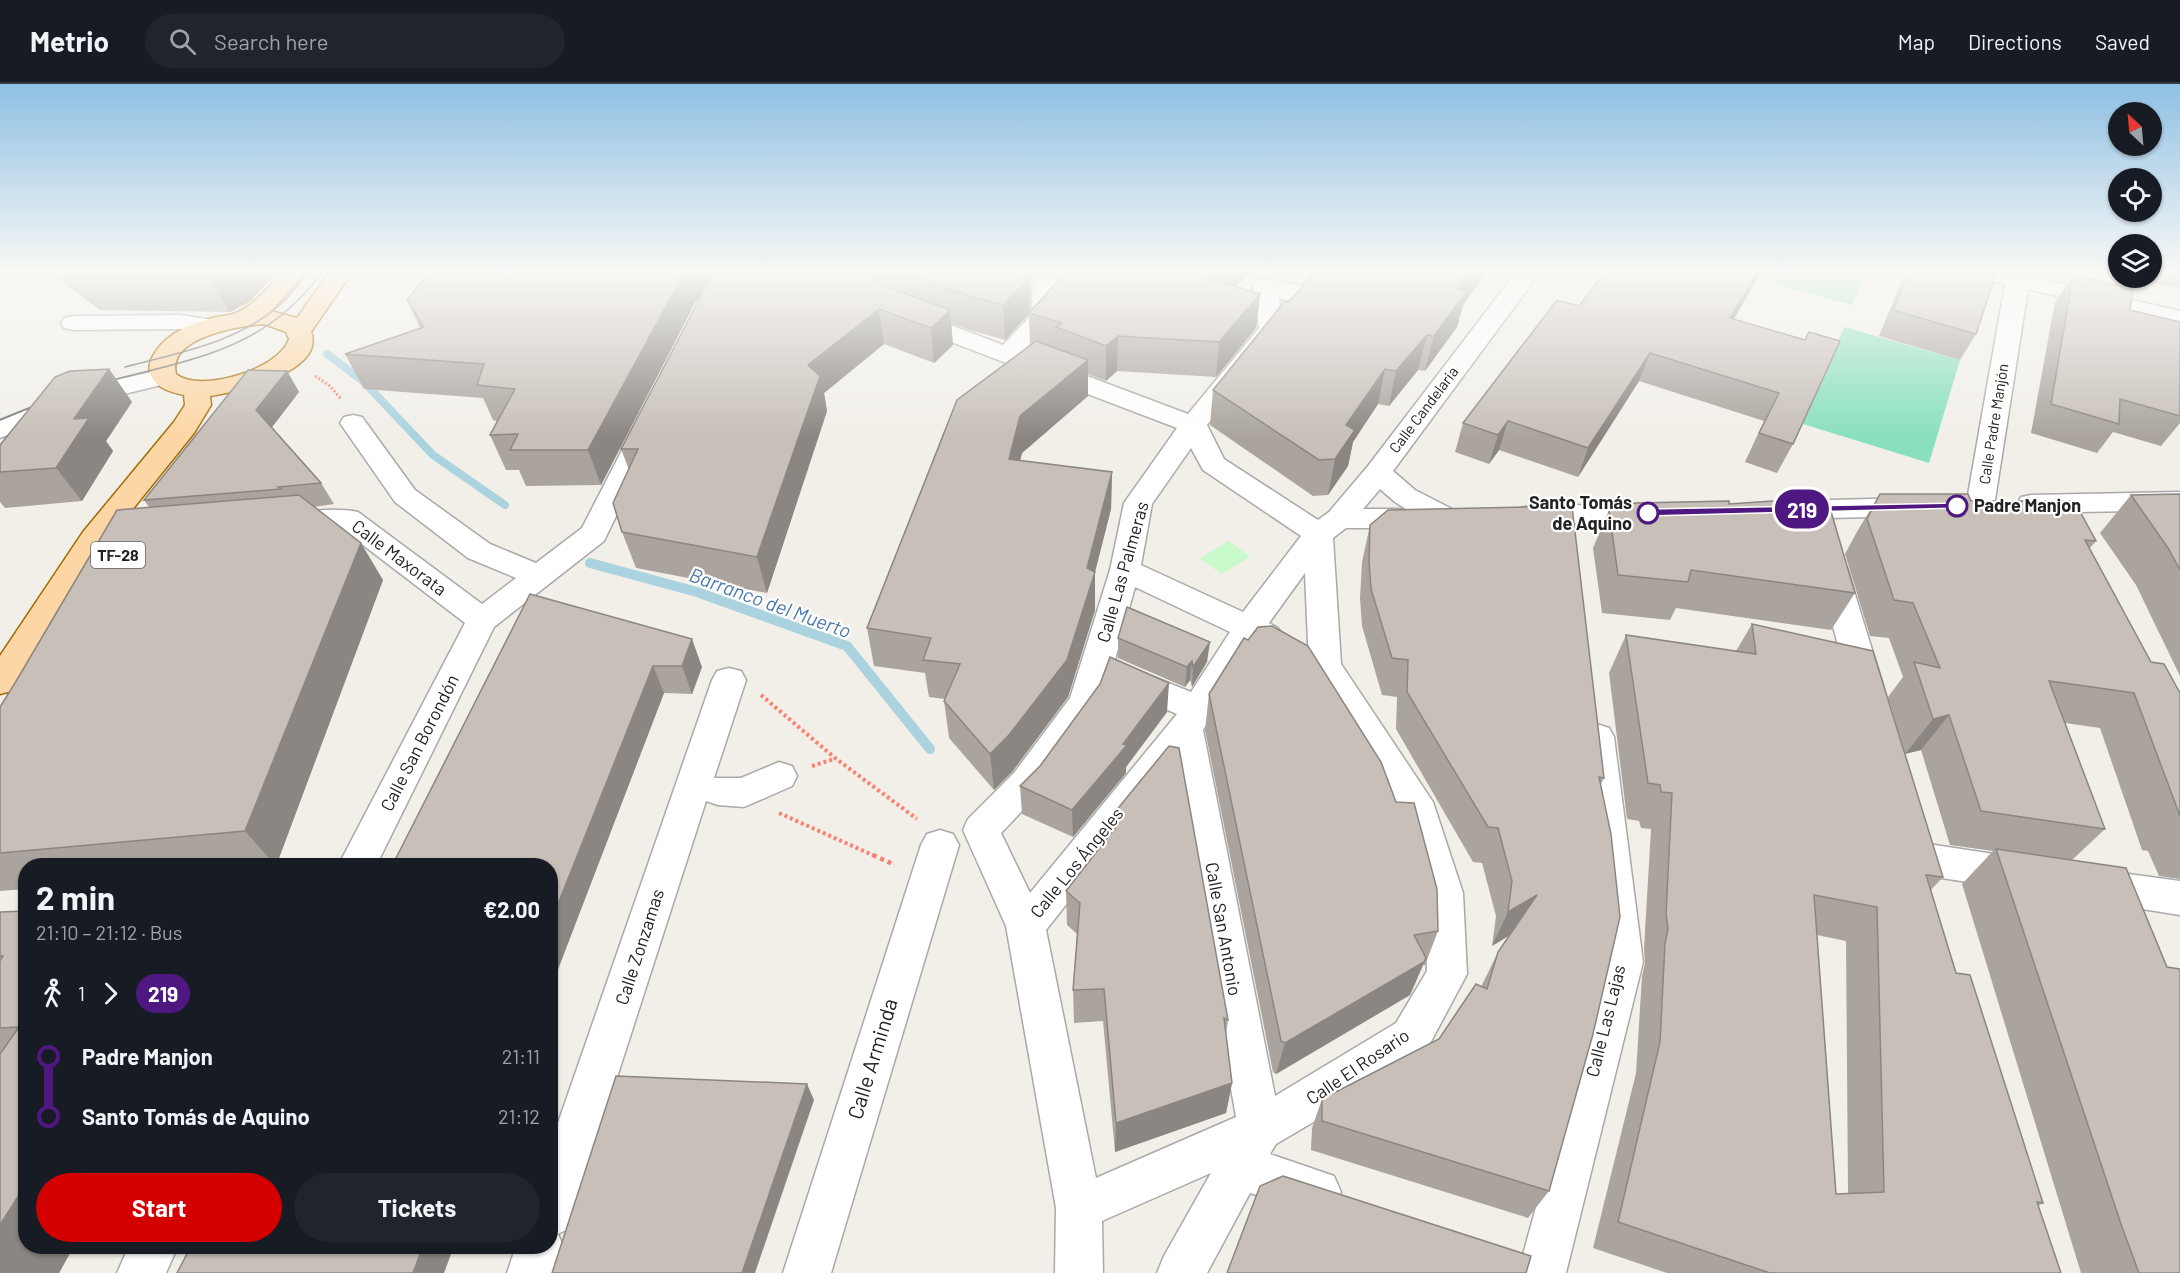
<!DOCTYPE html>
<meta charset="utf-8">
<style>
:root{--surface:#171b24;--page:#20242c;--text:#f1f3f6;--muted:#9ea1a6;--line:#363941;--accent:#d40000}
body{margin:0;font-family:Barlow,sans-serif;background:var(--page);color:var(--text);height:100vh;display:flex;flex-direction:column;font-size:22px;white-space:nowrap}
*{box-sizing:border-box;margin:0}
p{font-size:20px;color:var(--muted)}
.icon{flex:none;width:33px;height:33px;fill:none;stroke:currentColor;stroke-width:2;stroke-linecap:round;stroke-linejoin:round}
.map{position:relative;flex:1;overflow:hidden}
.side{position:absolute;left:18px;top:774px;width:540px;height:396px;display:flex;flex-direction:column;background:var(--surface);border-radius:24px;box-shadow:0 2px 4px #0004}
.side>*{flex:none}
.badge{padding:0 12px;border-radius:20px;font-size:21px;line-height:39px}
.needle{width:39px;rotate:334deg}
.buttons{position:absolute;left:2108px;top:18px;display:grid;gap:12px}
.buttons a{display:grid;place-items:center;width:54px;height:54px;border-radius:50%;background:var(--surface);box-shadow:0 2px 4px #0004;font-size:30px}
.map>.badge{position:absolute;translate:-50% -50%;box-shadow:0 0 0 3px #fff}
.legs{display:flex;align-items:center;gap:9px;height:66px;padding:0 18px;font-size:20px}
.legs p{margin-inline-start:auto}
.overview{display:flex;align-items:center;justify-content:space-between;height:102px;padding:0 18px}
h1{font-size:33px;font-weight:700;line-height:45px}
.primary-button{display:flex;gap:12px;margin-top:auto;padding:12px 18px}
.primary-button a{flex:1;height:69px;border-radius:36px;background:var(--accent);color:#fff;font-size:24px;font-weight:700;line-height:69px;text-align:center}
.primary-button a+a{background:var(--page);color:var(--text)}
ul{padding:0 18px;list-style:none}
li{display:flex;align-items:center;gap:21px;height:60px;font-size:22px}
li i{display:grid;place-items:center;width:9px;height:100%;margin:0 8px;background:currentColor}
li i::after{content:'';width:15px;height:15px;margin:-8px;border:4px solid;border-radius:50%;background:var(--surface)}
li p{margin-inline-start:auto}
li:first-child i{background:linear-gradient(#0000 50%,currentColor 0)}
li:last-child i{background:linear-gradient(currentColor 50%,#0000 0)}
header{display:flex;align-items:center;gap:36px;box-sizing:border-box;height:84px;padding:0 30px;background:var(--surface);border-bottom:2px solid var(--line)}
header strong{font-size:28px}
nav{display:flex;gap:33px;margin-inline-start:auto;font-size:21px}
.search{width:420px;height:54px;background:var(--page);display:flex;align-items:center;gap:15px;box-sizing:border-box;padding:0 21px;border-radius:33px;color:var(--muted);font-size:22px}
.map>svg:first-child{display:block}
.park{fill:#c8facc}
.pitch{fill:#88e0be}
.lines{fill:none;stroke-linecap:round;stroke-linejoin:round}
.stream-far1{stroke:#aad3df;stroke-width:8}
.stream{stroke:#aad3df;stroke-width:10}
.minor-casing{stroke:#a9a9a9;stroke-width:3}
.major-casing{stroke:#a06b00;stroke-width:3}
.path-far2{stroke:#fa8072;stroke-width:3;stroke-dasharray:2 2;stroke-linecap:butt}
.path-far1{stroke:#fa8072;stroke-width:4;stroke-dasharray:3 3;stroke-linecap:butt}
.path{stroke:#fa8072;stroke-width:4.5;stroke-dasharray:4 4;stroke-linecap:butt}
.minor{fill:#fff;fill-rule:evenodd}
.major{fill:#fcd6a4;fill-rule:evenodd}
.tram{stroke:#707070;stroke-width:1.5}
.wall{fill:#aba49e;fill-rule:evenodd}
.shaded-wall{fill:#8b8681}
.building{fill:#c7bfb8;stroke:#8b8681;stroke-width:1.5;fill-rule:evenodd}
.line-1{fill:#4f1780;stroke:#fff;stroke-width:1.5}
.stop-1-dot{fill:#fff;stroke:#4f1780;stroke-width:3}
.labels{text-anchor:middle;stroke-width:4.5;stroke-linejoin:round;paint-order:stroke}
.far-street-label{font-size:15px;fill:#222;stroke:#fff}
.shield{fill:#fff;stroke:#646464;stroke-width:1.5}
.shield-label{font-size:16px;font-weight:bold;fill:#222}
.stop-label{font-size:18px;font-weight:bold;fill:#222;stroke:#fff;text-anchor:end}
.street-label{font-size:18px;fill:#222;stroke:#fff}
.water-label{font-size:20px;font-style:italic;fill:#4a7aab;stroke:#fff}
.near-street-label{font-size:21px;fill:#222;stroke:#fff}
</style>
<header>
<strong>Metrio</strong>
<div class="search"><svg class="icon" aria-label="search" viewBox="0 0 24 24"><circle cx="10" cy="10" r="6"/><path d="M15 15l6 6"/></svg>Search here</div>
<nav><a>Map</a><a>Directions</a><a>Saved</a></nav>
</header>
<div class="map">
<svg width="2180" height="1189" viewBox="0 0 2180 1189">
<rect width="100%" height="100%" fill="#f2efe9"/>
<path class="park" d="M1229,457L1250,473L1221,490L1200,474Z"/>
<g class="pitch">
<path d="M1778,187H1867L1852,221L1771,199Z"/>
<path d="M1844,243L1960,276L1929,379L1803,340Z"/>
</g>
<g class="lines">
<path class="stream-far1" d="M327,270L363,297L433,371L505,421"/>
<path class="stream" d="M590,479L697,508L847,562L930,665"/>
<defs>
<g id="minor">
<path d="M829,187H855L909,225L1003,261L1032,230L1033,187H1055L1056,231L1023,268L1188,330L1259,244L1253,201L1257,196C1272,192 1286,202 1304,201L1316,187H1339L1319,213L1287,216L1279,214L1283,245L1207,341L1224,375L1318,436L1329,428L1368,382L1517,187H1541L1393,387L1415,406L1452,425L1457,432L1452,439C1442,442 1434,441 1424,444H1346L1333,454L1341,580L1433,718L1463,809L1467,890L1426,967L1356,1013L1276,1060L1270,1070L1334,1092L1341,1108L1334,1124L1318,1131L1250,1109L1207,1189H1157L1164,1172L1211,1089L1102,1137L1103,1189H1055L1056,1124L1006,842L963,746L968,735L1014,689L1070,614L1110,486L1124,419L1177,344L891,235ZM1191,364L1203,386L1301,452L1243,528L1141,481L1152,420ZM1380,405L1395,418L1406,425H1363ZM1305,489L1309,582L1398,722L1425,809L1427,887L1396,939L1275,1012L1203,646L1255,560L1267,564L1278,560L1283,552L1278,544L1269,539ZM1135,503L1230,548L1191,608L1126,582L1114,585L1110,594ZM1110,594L1114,603L1177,630L1030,809L1001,749C1040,709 1094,649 1110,594ZM1175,683L1236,1033L1096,1094L1046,846Z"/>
<path d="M1970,187H2030V192L2180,227V241L2028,205L1994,422L1990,429L1980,431L1970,429L1966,422L2005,200L1973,192Z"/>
<path d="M180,231L220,237L223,242L220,247L211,249L180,245L73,246L64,244L61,239L64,234L73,232Z"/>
<path d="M164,285L173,288L177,293L173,298L96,317L0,354V336L78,305Z"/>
<path d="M353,331L362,333L415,406L490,460L536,479L582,444L638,335L647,333L656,335L660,341L604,457L494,543L376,782H338L465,539L342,445L287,450L277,447L272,440L277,433C298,427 337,423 358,428L482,520L516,494L468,474L395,418L340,339L344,333Z"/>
<path d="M2180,408V426L2031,429L2021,427L2017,420L2021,413L2031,411Z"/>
<path d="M1916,414L1926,416L1930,423L1926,430L1916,432L1785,435L1775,433L1771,426L1775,419L1785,417Z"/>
<path d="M1652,420L1662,422L1666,429L1662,436L1652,438L1530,440L1520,438L1515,431L1520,424L1530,422Z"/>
<path d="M1832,474L1843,477L1847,484L1884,605L1879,614L1867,617L1855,614L1850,605L1817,484L1821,477Z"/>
<path d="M729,584L741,587L746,596L714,694H741L779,678L792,682L797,692L792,702L744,723L718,721L706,717L573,1130L566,1146L558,1150L563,1162L555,1189H507L516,1162H550V1062L712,596L717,587Z"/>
<path d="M1597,640L1609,644L1614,653L1643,878L1566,1189H1518L1603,878L1580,653L1585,644Z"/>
<path d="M940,746L953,750L959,761L831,1189H783L921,761L927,750Z"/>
<path d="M1915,758L2020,774L2033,779L2039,790L2033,801L2020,806L1915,790L1902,785L1896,774L1902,763Z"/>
<path d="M2092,785L2180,797V831L2092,817L2079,813L2073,801L2079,789Z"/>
<path d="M129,1162H178L166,1189H117Z"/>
</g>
<path id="major" d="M283,187H307L271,227L297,234L330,187H353L311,248C326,288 236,308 210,312L211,321L194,349L103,462L12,607L0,610V572L83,448L174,338L185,321L184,311C170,308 155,304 150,289C148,281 151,274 156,267C169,248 193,239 216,233C223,232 232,231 238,228C256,220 270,201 283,187ZM264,240L286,248L289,255C280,285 200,310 176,290C167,253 240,242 264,240Z"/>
</defs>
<use href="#minor" class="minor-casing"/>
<use href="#major" class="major-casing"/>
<path class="path-far2" d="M315,292L330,302L341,315"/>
<g class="path-far1">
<path d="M761,611L835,674L917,735"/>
<path d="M812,682L834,675"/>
<path d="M779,729L877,773"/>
</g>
<path class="path" d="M873,771L895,781"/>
<use href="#minor" class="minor"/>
<use href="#major" class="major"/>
<g class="tram">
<path d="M125,283C179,269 240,258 282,219C292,210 300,198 309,187"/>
<path d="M101,299C160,283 229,273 279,233C296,220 310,204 324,187"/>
<path d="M0,336L44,318"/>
</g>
</g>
<g class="wall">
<path d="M47,187H279L249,218L230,228L100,226Z"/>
<path d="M430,187H1031L1030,227L1057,197V187H1254L1235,202L1260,210L1256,244L1216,293L1117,287L1106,297L1088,290V312L1022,369L1020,376L1112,388L1111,425L1095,488V526L1068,613L1012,688L994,706L949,654L944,617L945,615L929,613L925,589L874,582L867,544L1030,262L1029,230L1005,256L970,246L951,239L953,261L934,279L884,260L824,309L827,327L767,509L636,484L622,448L629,386L621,365L701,213L696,217L601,401L526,402L519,386H506L490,351L497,337L493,336L483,314L364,305L345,270L420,244L407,216Z"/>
<path d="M1317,187H1488L1463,221L1457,243L1425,287L1418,286L1389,322L1378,320L1353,358L1348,382L1328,411L1313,412L1210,341L1213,306L1288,218Z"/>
<path d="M1906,187H1997L1976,250L1960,276L1879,252Z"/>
<path d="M2102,187H2118V190Z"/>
<path d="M2151,187H2180V205L2131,194H2151Z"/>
<path d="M2073,191L2130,226L2180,238V339L2161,362L2113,348L2097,369L2031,349L2055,218Z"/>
<path d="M1757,195L1734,235L1805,256L1793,360L1777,389L1745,378L1764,337L1639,297L1578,393L1499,366L1489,380L1455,368L1463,339L1579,222Z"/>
<path d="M109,285L132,318L106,357L113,367L82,417L5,424L0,418V361Z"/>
<path d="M287,287L299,308L272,343L321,399L334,420L314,423L383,496L276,782H26V805L0,807V623L15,599L149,423L144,416Z"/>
<path d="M1880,410L1971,417L2096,457L2089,465L2151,578L2180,609V795L2159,792L2148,767L2142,766L2100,644L2065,639L2105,745L2072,776L2180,1189H2081L1962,800L1993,767L1950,761L1921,666L1905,670L1888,613L1903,593L1889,554L1870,552L1845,470L1858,446Z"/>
<path d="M2180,410V592L2136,501L2100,449L2131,411Z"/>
<path d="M1729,420L1855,509L1831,546L1676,524L1670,536L1602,529L1593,464L1609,426Z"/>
<path d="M1370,441L1604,694L1601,700L1549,1107L1528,1134L1311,1066L1312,1044L1322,1015L1439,955L1481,903L1498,868L1510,851L1492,862L1496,832L1482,779L1473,778L1396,645L1397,613L1382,611L1362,542L1360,514L1362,478Z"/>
<path d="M530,510L702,583L692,610L664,609L550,906V782Z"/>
<path d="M1752,540L1943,793L1931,806L1956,889L2043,1119L2038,1122L2061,1189H1667L1593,1164L1636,989L1642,892L1645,879L1644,864L1651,745L1641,744L1639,737L1627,735L1609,589L1626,551L1736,567ZM1817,851L1846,857L1848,1109L1836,1110Z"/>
<path d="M1118,554L1207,578L1192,603L1190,596L1185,603L1118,574Z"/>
<path d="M1248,556L1438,847L1425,881H1423L1410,911L1276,990L1273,988L1205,646L1209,610Z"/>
<path d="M1167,628L1126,683V689L1073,753L1022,730L1020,702Z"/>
<path d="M1169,662L1228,936L1226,949L1232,999L1226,1029L1115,1068L1103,937L1074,939L1073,906L1077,850L1067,841L1066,807L1110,751V734Z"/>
<path d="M0,828L74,1162L59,1189H0Z"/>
</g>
<g class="shaded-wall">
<path d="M221,187H279L249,218L230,228L209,193Z"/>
<path d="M685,187H732L696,217L601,401L588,366Z"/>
<path d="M1029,187H1031L1030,229H1029V230L1005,256L1003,221Z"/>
<path d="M1216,187H1254L1204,228L1207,194Z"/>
<path d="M1472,187H1488L1463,221L1457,243L1425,287L1434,252L1457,205Z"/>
<path d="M1758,187H1760L1757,195L1718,262L1730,234Z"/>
<path d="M1260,210L1256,244L1216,293L1219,258Z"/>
<path d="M879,225L884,260L824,309L827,327L767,509L757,473L808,281Z"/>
<path d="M950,226L953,261L934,279L931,244Z"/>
<path d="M1427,251L1418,286L1389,322L1396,287Z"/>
<path d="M1118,252L1117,287L1106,297V262Z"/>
<path d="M1650,269L1639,297L1578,393L1588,364Z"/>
<path d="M1088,276V312L1022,369L1011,412L1009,375L1020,332Z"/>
<path d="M109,285L132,318L106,357L113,367L82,417L56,384L74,335Z"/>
<path d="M1385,285L1378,320L1353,358L1348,382L1328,411L1335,375L1346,341Z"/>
<path d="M287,287L299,308L269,347L256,326Z"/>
<path d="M1508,337L1499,366L1489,380L1498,351Z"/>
<path d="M1112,388L1111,425L1095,488V526L1068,613L1012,688L994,706L990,670L1087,484Z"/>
<path d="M361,459L383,496L276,782L245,747Z"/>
<path d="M692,555L702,583L692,610L682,582Z"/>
<path d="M1210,558L1207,578L1192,603L1193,583Z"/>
<path d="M1192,577L1190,596L1185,603L1187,583Z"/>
<path d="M653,582L664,609L550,906V840Z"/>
<path d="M1169,599L1167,628L1126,683V689L1073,753L1072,726Z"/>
<path d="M1949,631L1921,666L1905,670L1933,635Z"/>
<path d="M1537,811L1520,845L1492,862L1508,828Z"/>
<path d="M1426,874L1410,911L1276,990L1285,959Z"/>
<path d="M1232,999L1226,1029L1115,1068L1116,1039Z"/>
<path d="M807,1000L814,1016L755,1189H742Z"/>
<path d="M26,1100V1162H74L59,1189H0V1141Z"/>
<path d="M423,1162H454L444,1189H413Z"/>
</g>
<g class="building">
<path d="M71,187H221L209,193L76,190Z"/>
<path d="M430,187H685L588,366H510L518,350L490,351L515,305L477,301L484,280L345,270L424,243L407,216Z"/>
<path d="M716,187H864L885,202L950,226L931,244L879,225L808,281L820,292L757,473L622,448L613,419L638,365H621L713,189Z"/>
<path d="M903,187H1029L1028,195L1003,221L967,211L906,189Z"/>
<path d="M1057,187H1216L1207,194L1260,210L1219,258L1118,252L1106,262L1056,243L1062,239L1029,229L1058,197Z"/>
<path d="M1317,187H1472L1457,205L1466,208L1434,252L1427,251L1396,287L1385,285L1346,341L1355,346L1335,375L1319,376L1213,306L1285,217L1288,218Z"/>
<path d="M1606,187H1758L1730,234L1805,256L1809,248L1840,257L1793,360L1759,349L1779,309L1650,269L1588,364L1508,337L1498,351L1463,339L1557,216L1579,222Z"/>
<path d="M1909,187H1997L1976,250L1893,226Z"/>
<path d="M2073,191L2133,205L2130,226L2180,238V332L2120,315L2119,340L2051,320Z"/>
<path d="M1036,257L1088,276L1020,332L1009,375L1112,388L1087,484L1095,488L1067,576L1009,651L990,670L944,617L960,580L923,576L931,554L867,544L957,316Z"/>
<path d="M109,285L74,335L89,334L56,384L0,388V361L55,293L70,287Z"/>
<path d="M248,286L287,287L256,326L321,399L278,403L281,405L144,416Z"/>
<path d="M1880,410H1968L1971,417H2071L2078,424L2096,457L2085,456L2151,578L2164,580L2180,609V732L2134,609L2049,597L2105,745L1981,727L1949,631L1933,635L1914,578L1940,584L1913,519L1894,516L1867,435Z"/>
<path d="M2180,410V486L2168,464L2131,411Z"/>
<path d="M299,411L361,459L245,747L0,769V623L15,599L117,426Z"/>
<path d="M1816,414L1830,424L1855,509L1691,486L1688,498L1618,491L1609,426L1635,419L1729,417V420Z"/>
<path d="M1572,422L1604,694L1599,693L1611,750L1620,833L1593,950L1549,1107L1322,1037V1015L1439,955L1476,900L1487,905L1498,868L1537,811L1508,828L1512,797L1498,744L1488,743L1407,608L1408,576L1392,574L1371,505L1369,477L1370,441L1388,426Z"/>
<path d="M530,510L692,555L682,582H653L550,840V782H392Z"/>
<path d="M1127,523L1210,558L1193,583L1192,577L1187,583L1118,554Z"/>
<path d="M1752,540L1873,567L1943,793L1926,791L1956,889L1970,891L2043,1119L2037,1118L2061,1189H1770L1618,1138L1660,958L1665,859L1668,845L1666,830L1672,709L1661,708L1660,701L1648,699L1626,551L1756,570ZM1814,811L1877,823L1884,1108L1836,1110Z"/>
<path d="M1272,542L1308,562L1381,678L1396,718L1414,719L1437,805L1438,847L1414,851L1426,874L1424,878L1285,959L1281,957L1209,610L1244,554L1248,556L1258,543Z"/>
<path d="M1110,573L1169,599L1123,660L1127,661L1072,726L1020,702L1040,682L1100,600Z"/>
<path d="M1169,662L1179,664L1228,936L1224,934L1232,999L1116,1039L1104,905L1073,906L1080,819L1066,807L1119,739L1110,734Z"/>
<path d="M1996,765L2126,784L2167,883L2180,885V1189H2139L2122,1143Z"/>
<path d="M26,827V1100L0,1141V970L19,943L0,944V877L3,872H0V828Z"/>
<path d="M616,992L807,1000L742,1189H552Z"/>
<path d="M1283,1092L1531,1172L1526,1189H1227L1260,1102Z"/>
<path d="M191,1162H423L413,1189H177Z"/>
</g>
<linearGradient id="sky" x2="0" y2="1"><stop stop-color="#8fc0e4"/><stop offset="0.53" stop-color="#f9f8f5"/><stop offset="1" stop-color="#f9f8f5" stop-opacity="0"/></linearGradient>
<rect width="2180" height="353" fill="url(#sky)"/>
<path class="line-1" d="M1957,419L1962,422L1960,424L1648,432L1642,429L1648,425Z"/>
<g class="stop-1-dot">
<circle cx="1957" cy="422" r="10"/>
<circle cx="1648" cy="429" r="10"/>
</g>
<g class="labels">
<g class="far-street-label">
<text transform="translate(1424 326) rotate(-53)" y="5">Calle Candelaria</text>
<text transform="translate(1994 340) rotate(-81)" y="5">Calle Padre Manjón</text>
</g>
<rect class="shield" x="91" y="458" width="54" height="26" rx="4.5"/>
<g class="shield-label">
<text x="118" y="477">TF-28</text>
</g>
<g class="stop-label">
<text x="1632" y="425">Santo Tomás<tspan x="1632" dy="21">de Aquino</tspan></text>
<text x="1974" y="428" text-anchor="start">Padre Manjon</text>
</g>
<g class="street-label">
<text transform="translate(399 474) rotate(37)" y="6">Calle Maxorata</text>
<text transform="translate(1123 488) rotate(-74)" y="6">Calle Las Palmeras</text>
<text transform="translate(420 659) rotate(-63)" y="6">Calle San Borondón</text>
<text transform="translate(1077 779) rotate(-51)" y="6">Calle Los Ángeles</text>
<text transform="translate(1223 845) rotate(80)" y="6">Calle San Antonio</text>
<text transform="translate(640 863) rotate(-72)" y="6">Calle Zonzamas</text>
<text transform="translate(1606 937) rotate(-76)" y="6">Calle Las Lajas</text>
<text transform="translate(1358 983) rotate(-34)" y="6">Calle El Rosario</text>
</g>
<g class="water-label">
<text transform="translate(770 519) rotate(20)" y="7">Barranco del Muerto</text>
</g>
<g class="near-street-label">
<text transform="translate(873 975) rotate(-73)" y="7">Calle Arminda</text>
</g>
</g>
</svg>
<div class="buttons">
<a><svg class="needle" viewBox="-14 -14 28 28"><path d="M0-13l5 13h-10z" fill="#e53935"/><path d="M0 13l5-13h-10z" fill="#9ea1a6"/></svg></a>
<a><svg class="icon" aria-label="locate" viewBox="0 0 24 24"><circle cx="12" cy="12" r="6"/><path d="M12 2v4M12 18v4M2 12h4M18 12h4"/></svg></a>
<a><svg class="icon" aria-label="layers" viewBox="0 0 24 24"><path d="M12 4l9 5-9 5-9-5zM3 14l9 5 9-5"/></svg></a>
</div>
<b class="badge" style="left:1802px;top:425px;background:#4f1780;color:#fff">219</b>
<section class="side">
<div class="overview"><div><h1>2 min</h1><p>21:10 – 21:12 · Bus</p></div><b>€2.00</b></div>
<div class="legs"><svg class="icon" aria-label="walk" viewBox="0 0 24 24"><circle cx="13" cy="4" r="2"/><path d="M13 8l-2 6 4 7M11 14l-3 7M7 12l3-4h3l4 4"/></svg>1<svg class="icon" aria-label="forward" viewBox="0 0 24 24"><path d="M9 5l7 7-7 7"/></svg><b class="badge" style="background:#4f1780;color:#fff">219</b></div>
<ul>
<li><i style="color:#4f1780"></i><b>Padre Manjon</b><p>21:11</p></li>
<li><i style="color:#4f1780"></i><b>Santo Tomás de Aquino</b><p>21:12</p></li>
</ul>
<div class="primary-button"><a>Start</a><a>Tickets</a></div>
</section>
</div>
